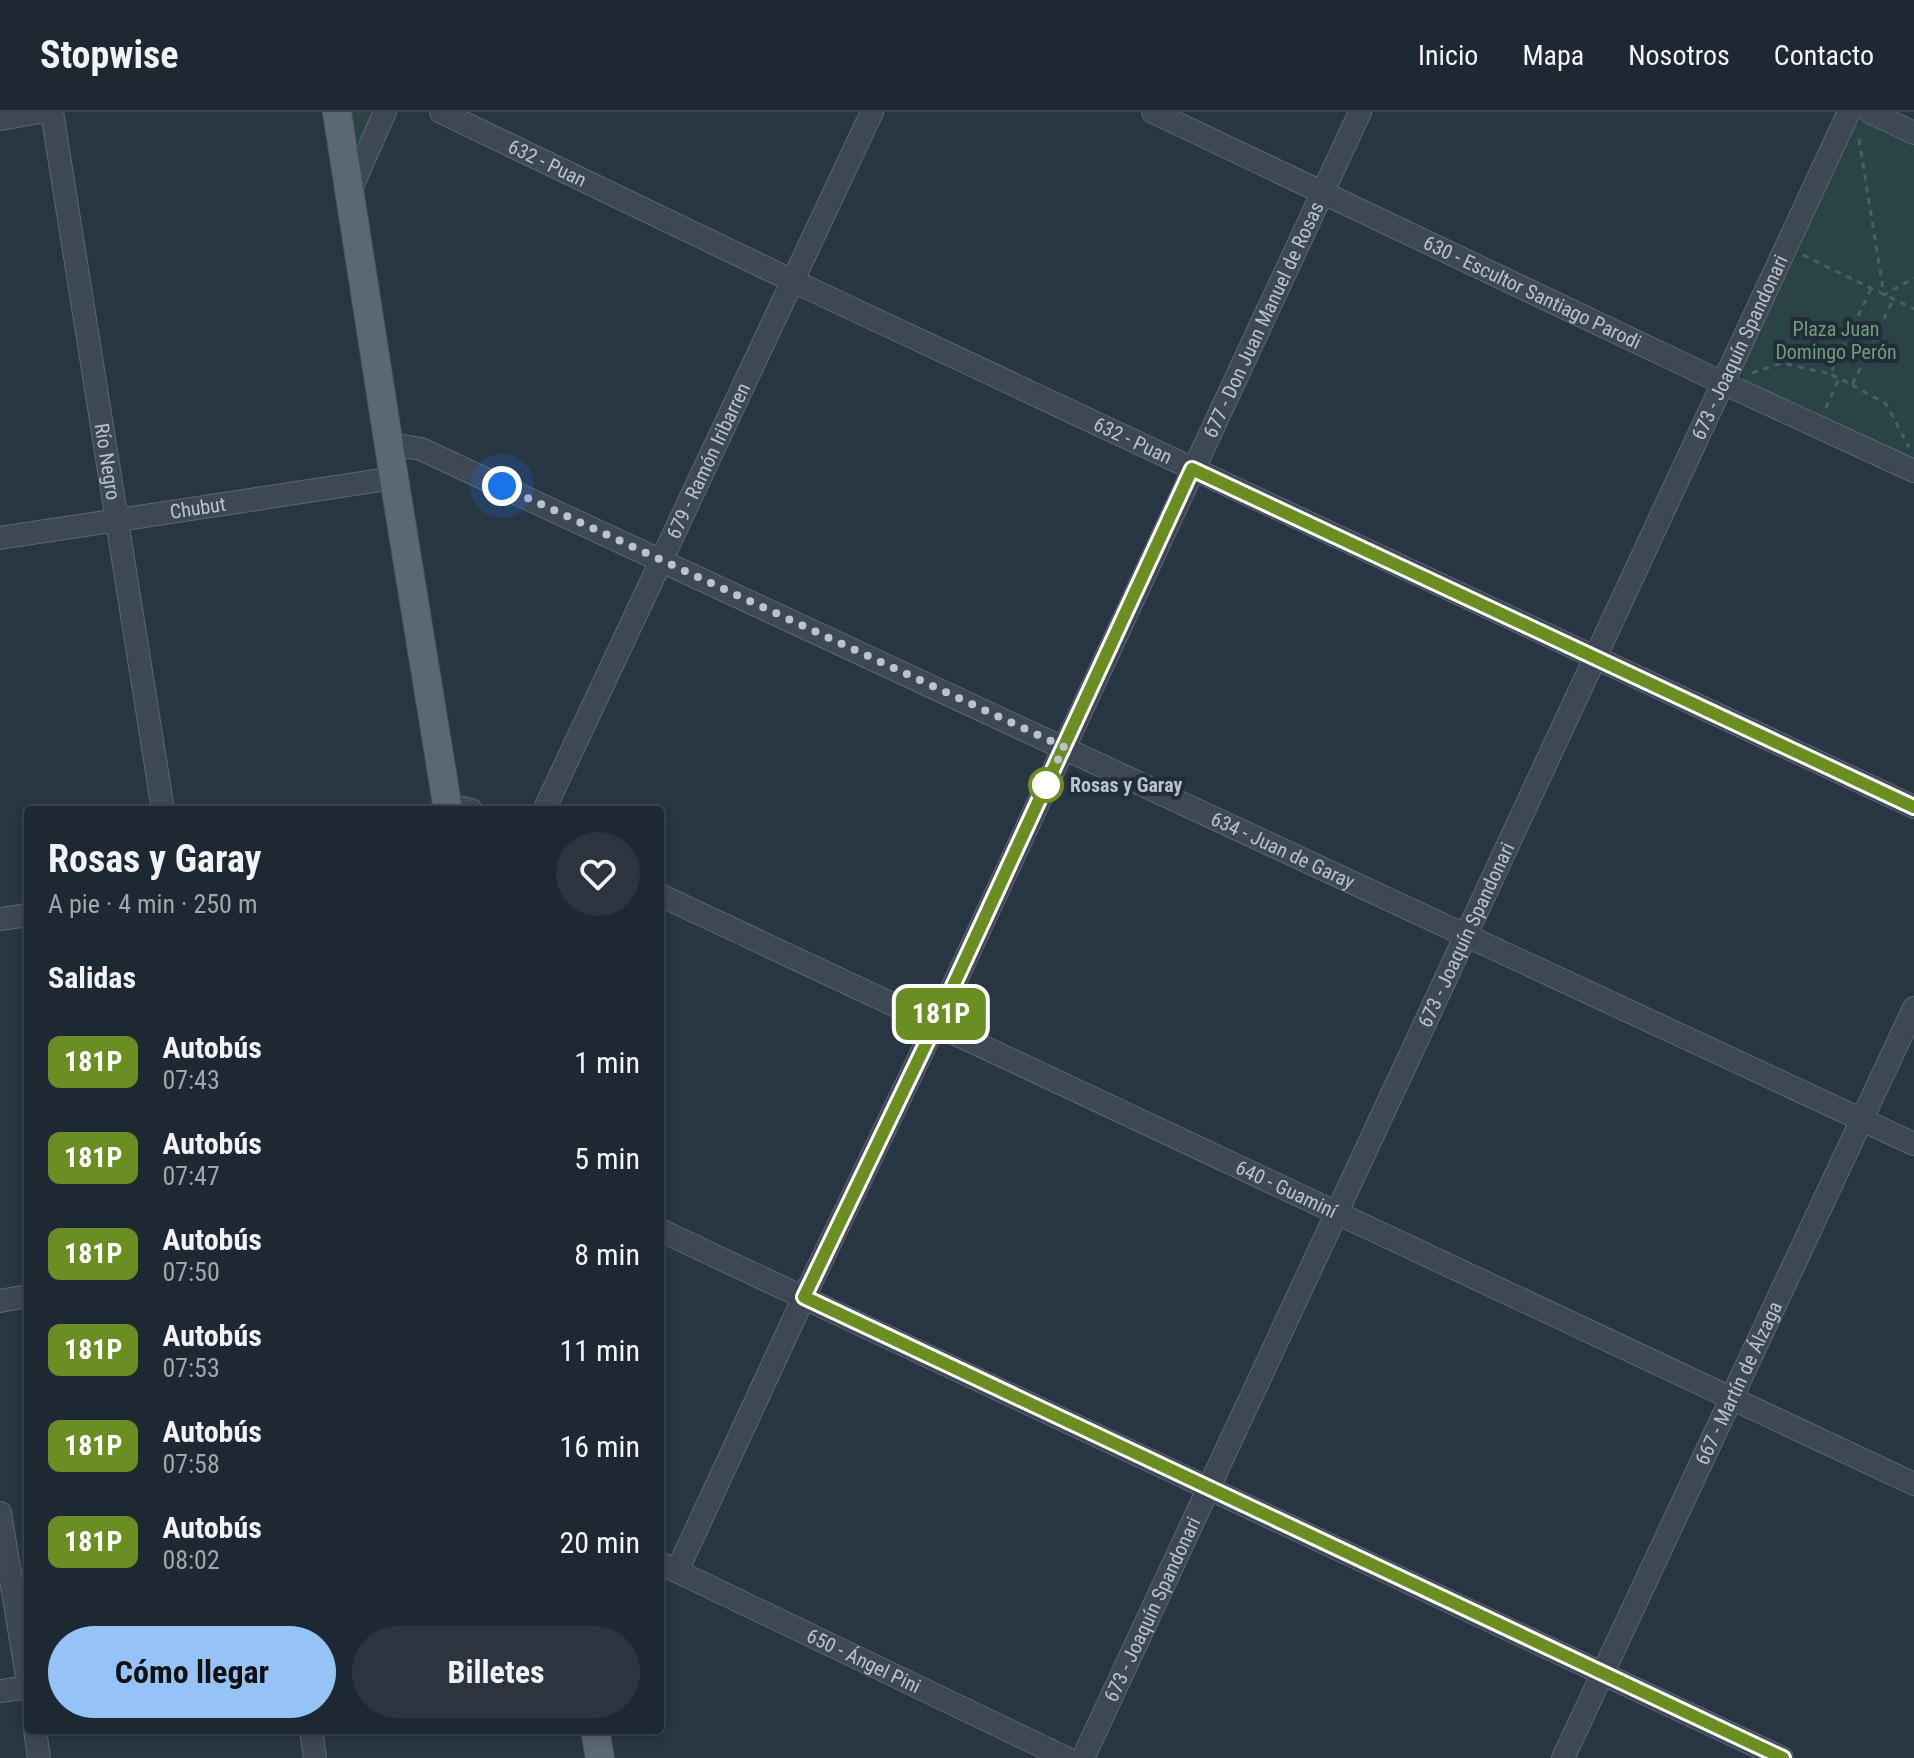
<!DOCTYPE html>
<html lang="es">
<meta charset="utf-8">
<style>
:root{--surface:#1e2833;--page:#2b343f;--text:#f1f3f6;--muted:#a1a6ac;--line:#3c444e;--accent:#95c2f7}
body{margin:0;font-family:"Roboto Condensed",sans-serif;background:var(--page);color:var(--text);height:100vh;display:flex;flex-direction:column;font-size:30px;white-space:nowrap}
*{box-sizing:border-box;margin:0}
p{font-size:26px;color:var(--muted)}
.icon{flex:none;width:44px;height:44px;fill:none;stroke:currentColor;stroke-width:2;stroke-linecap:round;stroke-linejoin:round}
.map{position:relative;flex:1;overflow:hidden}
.details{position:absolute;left:24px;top:694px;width:640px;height:928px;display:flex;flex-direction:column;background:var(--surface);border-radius:8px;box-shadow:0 4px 12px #0003,0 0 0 2px var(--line)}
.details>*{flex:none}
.badge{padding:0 16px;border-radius:12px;font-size:28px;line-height:52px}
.you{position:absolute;width:40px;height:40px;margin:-20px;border:6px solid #fff;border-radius:50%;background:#1a73e8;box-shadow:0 0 0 12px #1a73e833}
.map>.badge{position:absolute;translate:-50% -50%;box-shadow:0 0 0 4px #fff}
h2{padding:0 24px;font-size:30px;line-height:72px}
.round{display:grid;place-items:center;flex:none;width:84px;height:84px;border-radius:42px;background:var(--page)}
.headline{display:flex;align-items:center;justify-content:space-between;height:136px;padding:0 24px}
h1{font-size:38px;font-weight:700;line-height:60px}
.cta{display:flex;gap:16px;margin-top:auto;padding:16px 24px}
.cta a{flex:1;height:92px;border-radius:48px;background:var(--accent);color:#111;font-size:32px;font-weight:700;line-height:92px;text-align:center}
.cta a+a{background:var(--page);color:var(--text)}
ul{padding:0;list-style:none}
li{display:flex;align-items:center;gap:24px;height:96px;padding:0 24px}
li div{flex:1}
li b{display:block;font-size:30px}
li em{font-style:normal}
li .badge{min-width:88px;font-weight:700;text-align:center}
header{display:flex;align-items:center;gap:48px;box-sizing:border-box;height:112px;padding:0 40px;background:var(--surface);border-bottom:2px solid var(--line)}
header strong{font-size:38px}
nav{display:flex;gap:44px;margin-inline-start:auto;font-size:28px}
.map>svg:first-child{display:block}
.green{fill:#2a4445}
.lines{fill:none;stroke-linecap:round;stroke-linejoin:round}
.minor-casing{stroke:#5b6671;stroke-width:24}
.major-casing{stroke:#46515d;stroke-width:30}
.path{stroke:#496061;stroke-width:3;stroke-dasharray:6 6;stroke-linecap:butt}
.minor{stroke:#3d4854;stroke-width:22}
.major{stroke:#5b6773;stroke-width:28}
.line-casing{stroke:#fff;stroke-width:18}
.line{stroke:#6b8e23;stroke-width:12}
.walk{stroke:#bac3cd;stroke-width:8;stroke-dasharray:0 14.4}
.stop-dot{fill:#fff;stroke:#6b8e23;stroke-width:4}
.labels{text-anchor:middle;stroke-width:8;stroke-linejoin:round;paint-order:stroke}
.street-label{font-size:20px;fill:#bac3cd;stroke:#212d39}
.park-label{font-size:20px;fill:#729d79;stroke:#212d39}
.stop-label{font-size:20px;font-weight:bold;fill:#bac3cd;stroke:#212d39;text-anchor:start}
</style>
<header>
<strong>Stopwise</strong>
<nav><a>Inicio</a><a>Mapa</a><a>Nosotros</a><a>Contacto</a></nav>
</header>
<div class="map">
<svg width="1914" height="1646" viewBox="0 0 1914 1646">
<rect width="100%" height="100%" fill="#283644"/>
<g class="green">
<path d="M352,0H375L363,27L355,28Z"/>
<path d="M1861,10L1873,12L1914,31V349L1745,270L1739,255L1854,15Z"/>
</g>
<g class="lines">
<defs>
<g id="minor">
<path id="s1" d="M52,0L163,698"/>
<path id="s2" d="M441,0L793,169L1914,695"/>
<path id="s3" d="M1153,0L1723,271L1914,359"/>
<path d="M1870,0L1914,21"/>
<path d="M0,7L40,0"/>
<path d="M350,79L385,0"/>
<path id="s4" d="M390,332L421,337L1914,1032"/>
<path id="s5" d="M0,426L394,366"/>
<path d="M448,693L471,698"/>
<path id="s6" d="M544,698L872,0"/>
<path id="s7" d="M660,783L1914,1372"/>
<path d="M0,807L28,803"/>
<path d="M660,1118L1782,1646"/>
<path d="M0,1189L28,1184"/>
<path d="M0,1401L28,1571"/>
<path id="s8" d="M660,1451L1066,1646"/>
<path id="s9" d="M677,1459L804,1185L935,913L1360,0"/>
<path d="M0,1579L28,1575"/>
<path d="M35,1618L39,1646"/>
<path d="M311,1618L315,1646"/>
<path id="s10" d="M1083,1646L1849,0"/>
<path id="s11" d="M1563,1646L1914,896"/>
</g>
<g id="major">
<path d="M337,0L394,366L448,698"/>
<path d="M595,1618L600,1646"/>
</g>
</defs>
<use href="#minor" class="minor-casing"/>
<use href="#major" class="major-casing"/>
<g class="path">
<path d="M1859,27L1884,183L1914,166"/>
<path d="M1803,143L1914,197"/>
<path d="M1871,177L1830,262L1852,273L1893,188"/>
<path d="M1752,261L1782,251L1830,262"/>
<path d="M1852,273L1886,292L1909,335"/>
<path d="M1826,296L1839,266"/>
</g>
<use href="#minor" class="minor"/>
<use href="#major" class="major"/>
</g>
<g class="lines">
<defs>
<path id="line" d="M1783,1646L804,1185L935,913L1192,357L1914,695"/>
</defs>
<use href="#line" class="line-casing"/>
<use href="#line" class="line"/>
<path class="walk" d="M502,374L1064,635L1046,673"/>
</g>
<circle class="stop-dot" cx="1046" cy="673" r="16"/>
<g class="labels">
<g class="street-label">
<text dy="7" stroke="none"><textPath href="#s2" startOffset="118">632 - Puan</textPath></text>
<text dy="7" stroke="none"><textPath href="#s3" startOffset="420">630 - Escultor Santiago Parodi</textPath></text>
<text dy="7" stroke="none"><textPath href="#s9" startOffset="1382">677 - Don Juan Manuel de Rosas</textPath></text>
<text dy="7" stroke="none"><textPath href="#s10" startOffset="1556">673 - Joaquín Spandonari</textPath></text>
<text dy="7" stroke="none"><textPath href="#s2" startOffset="766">632 - Puan</textPath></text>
<text dy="7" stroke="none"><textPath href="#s1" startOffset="354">Río Negro</textPath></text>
<text dy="7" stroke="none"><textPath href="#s6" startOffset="386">679 - Ramón Iribarren</textPath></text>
<text dy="7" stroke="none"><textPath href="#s5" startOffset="200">Chubut</textPath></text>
<text dy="7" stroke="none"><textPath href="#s4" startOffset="982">634 - Juan de Garay</textPath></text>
<text dy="7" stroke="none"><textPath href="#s10" startOffset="908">673 - Joaquín Spandonari</textPath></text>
<text dy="7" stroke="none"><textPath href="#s7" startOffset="692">640 - Guaminí</textPath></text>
<text dy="7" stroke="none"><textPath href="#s11" startOffset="414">667 - Martín de Álzaga</textPath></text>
<text dy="7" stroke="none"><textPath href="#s10" startOffset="164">673 - Joaquín Spandonari</textPath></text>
<text dy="7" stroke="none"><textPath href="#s8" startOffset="226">650 - Ángel Pini</textPath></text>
</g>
<g class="park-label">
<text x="1836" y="224">Plaza Juan<tspan x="1836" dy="23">Domingo Perón</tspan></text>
</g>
<g class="stop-label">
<text x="1070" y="680">Rosas y Garay</text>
</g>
</g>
</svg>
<div class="you" style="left:502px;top:374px"></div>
<b class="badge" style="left:941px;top:902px;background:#6b8e23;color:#fff">181P</b>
<section class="details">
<div class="headline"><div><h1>Rosas y Garay</h1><p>A pie · 4 min · 250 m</p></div><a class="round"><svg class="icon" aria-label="heart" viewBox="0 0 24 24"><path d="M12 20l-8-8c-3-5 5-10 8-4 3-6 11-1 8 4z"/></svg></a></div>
<h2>Salidas</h2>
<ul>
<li><span class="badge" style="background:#6b8e23;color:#fff">181P</span><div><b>Autobús</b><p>07:43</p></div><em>1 min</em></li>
<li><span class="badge" style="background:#6b8e23;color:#fff">181P</span><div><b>Autobús</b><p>07:47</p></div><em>5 min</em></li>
<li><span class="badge" style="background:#6b8e23;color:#fff">181P</span><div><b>Autobús</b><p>07:50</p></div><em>8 min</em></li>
<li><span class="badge" style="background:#6b8e23;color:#fff">181P</span><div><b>Autobús</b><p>07:53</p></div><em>11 min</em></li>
<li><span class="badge" style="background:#6b8e23;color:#fff">181P</span><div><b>Autobús</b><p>07:58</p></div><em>16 min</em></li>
<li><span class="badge" style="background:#6b8e23;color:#fff">181P</span><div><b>Autobús</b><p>08:02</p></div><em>20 min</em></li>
</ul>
<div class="cta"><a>Cómo llegar</a><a>Billetes</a></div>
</section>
</div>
